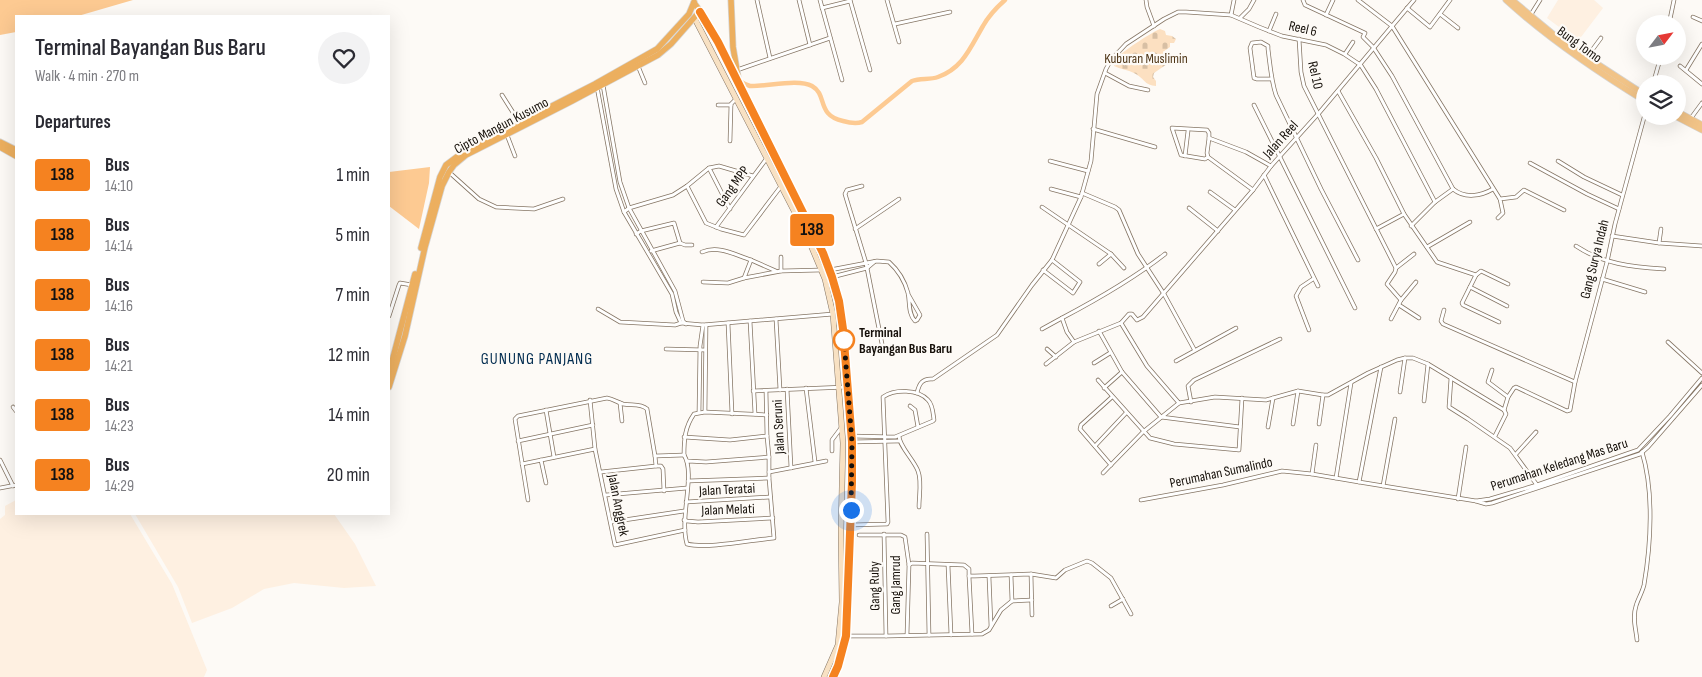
<!DOCTYPE html>
<meta charset="utf-8">
<style>
:root{--surface:#fff;--page:#f2f2f3;--text:#2b2b33;--muted:#7c7c81}
body{margin:0;font-family:"Sofia Sans Condensed",sans-serif;background:var(--page);color:var(--text);height:100vh;display:flex;flex-direction:column;font-size:19px;white-space:nowrap}
*{box-sizing:border-box;margin:0}
p{font-size:16px;color:var(--muted)}
.icon{flex:none;width:28px;height:28px;fill:none;stroke:currentColor;stroke-width:2;stroke-linecap:round;stroke-linejoin:round}
.map{position:relative;flex:1;overflow:hidden}
.drawer{position:absolute;left:15px;top:15px;width:375px;height:500px;display:flex;flex-direction:column;background:var(--surface);border-radius:0px;box-shadow:0 5px 20px #0002}
.drawer>*{flex:none}
.badge{padding:0 10px;border-radius:4px;font-size:18px;line-height:32px}
.needle{width:32px;rotate:58deg}
.fabs{position:absolute;left:1636px;top:15px;display:grid;gap:10px}
.fabs a{display:grid;place-items:center;width:50px;height:50px;border-radius:50%;background:var(--surface);box-shadow:0 5px 20px #0002;font-size:25px}
.you{position:absolute;width:25px;height:25px;margin:-12px;border:4px solid #fff;border-radius:50%;background:#1a73e8;box-shadow:0 0 0 8px #1a73e833}
.map>.badge{position:absolute;translate:-50% -50%;box-shadow:0 0 0 2px #fff}
h2{padding:0 20px;font-size:19px;line-height:45px}
.round{display:grid;place-items:center;flex:none;width:52px;height:52px;border-radius:26px;background:var(--page)}
.summary{display:flex;align-items:center;justify-content:space-between;height:85px;padding:0 20px}
h1{font-size:24px;font-weight:600;line-height:38px}
ul{padding:0;list-style:none}
li{display:flex;align-items:center;gap:15px;height:60px;padding:0 20px}
li div{flex:1}
li b{display:block;font-size:19px}
li em{font-style:normal}
li .badge{min-width:55px;font-weight:700;text-align:center}
.map>svg:first-child{display:block}
.built{fill:#fef0e1}
.cemetery{fill:url(#cemetery-stones)}
.water{fill:#fdca92}
.lines{fill:none;stroke-linecap:round;stroke-linejoin:round}
.canal{stroke:#fdca92;stroke-width:4.5}
.minor-casing{stroke:#857564;stroke-width:4.5}
.secondary-casing{stroke:#857564;stroke-width:6}
.primary-casing{stroke:#d5d4d3;stroke-width:7}
.trunk-casing{stroke:#d5d4d3;stroke-width:7}
.minor{stroke:#fff;stroke-width:3}
.secondary{stroke:#f8e1c3;stroke-width:5}
.primary{stroke:#f1c387;stroke-width:5.5}
.trunk{stroke:#ecaf5f;stroke-width:5.5}
.line-casing{stroke:#fff;stroke-width:11}
.line{stroke:#f58220;stroke-width:8}
.walk{stroke:#150f09;stroke-width:5;stroke-dasharray:0 9}
.stop-dot{fill:#fff;stroke:#f58220;stroke-width:2.5}
.labels{text-anchor:middle;stroke-width:4.5;stroke-linejoin:round;paint-order:stroke}
.street-label{font-size:14px;fill:#150f09;stroke:#fdfaf6}
.park-label{font-size:14px;fill:#4e3516;stroke:#fdfaf6}
.stop-label{font-size:14px;font-weight:bold;fill:#150f09;stroke:#fdfaf6;text-anchor:start}
.quarter-label{font-size:16px;letter-spacing:1px;fill:#002b4f;stroke:#fdfaf6}
</style>
<div class="map">
<svg width="1702" height="677" viewBox="0 0 1702 677">
<defs>
<pattern id="cemetery-stones" width="16" height="16" patternUnits="userSpaceOnUse" patternTransform="scale(1.25)"><rect width="16" height="16" fill="#fce0c1"/><path d="M2 7V4a2 2 0 0 1 4 0v3zM10 15v-3a2 2 0 0 1 4 0v3z" fill="#d7bfa4"/></pattern>
</defs>
<rect width="100%" height="100%" fill="#fdfaf6"/>
<g class="built">
<path d="M1558,0H1594L1603,8L1578,41L1547,18Z"/>
<path d="M16,500V514H130L172,584L207,670L204,677H0V519L5,515V506Z"/>
<path d="M135,514H334L355,544L376,586L344,588L294,583L264,589L232,608L192,623L178,587Z"/>
</g>
<path class="cemetery" d="M1160,29L1165,31L1166,35L1172,36L1176,39L1174,43H1170V47L1163,52L1167,64L1154,73L1153,77L1156,81V86C1145,86 1143,77 1134,73C1128,70 1120,69 1114,66C1115,62 1117,59 1119,56C1125,50 1152,32 1160,29Z"/>
<g class="water">
<path d="M0,0H133L78,16H16V32L0,35Z"/>
<path d="M430,167L429,183L419,229L389,206V172Z"/>
</g>
<g class="lines">
<path class="canal" d="M740,81C743,83 747,85 750,86C766,87 798,78 812,86C828,95 816,115 843,121C850,123 856,124 862,122L912,81C920,78 930,80 938,77C963,68 970,48 983,26C988,17 997,7 1005,0"/>
<defs>
<g id="minor">
<path d="M757,0L770,58"/>
<path d="M799,0L810,45"/>
<path d="M820,0L842,80"/>
<path d="M850,0L870,70"/>
<path d="M887,0L899,42"/>
<path d="M1146,0L1147,7L1154,26"/>
<path d="M1303,0L1305,5L1365,33L1363,37L1373,47L1392,76L1453,189C1465,199 1481,196 1493,189"/>
<path d="M1358,0L1392,26L1500,199"/>
<path d="M822,8L850,1"/>
<path d="M1407,8L1430,27L1450,0"/>
<path d="M1440,14L1458,28"/>
<path d="M1231,15L1234,0"/>
<path d="M1326,15L1333,0"/>
<path d="M1530,16L1540,0"/>
<path d="M1693,17L1702,21"/>
<path d="M1240,18L1249,9L1254,0"/>
<path d="M895,24L950,12"/>
<path d="M1669,24L1674,0"/>
<path d="M1269,31L1276,14"/>
<path d="M1299,39L1301,72L1304,86L1396,268L1414,254"/>
<path d="M1345,54L1353,42"/>
<path d="M1587,57L1601,38"/>
<path d="M1360,64L1376,89L1435,202"/>
<path d="M638,66L645,83"/>
<path d="M1680,66L1702,84"/>
<path d="M737,70L830,38"/>
<path d="M1686,70L1702,44"/>
<path d="M1105,73L1129,86L1148,90"/>
<path d="M1272,79H1257L1254,78L1250,48L1252,43L1261,42L1268,46V49C1270,64 1271,80 1276,95L1321,189L1358,260"/>
<path d="M1653,84L1661,56"/>
<path d="M603,85L620,182L629,208L675,291L683,321L686,324"/>
<path d="M597,87L616,189L624,212L672,294L676,312L681,323L703,325L833,314"/>
<path d="M1338,91L1376,158L1404,214L1437,262L1476,275L1481,271L1508,284"/>
<path d="M502,95L519,122"/>
<path d="M718,105H731"/>
<path d="M1254,105L1355,308"/>
<path d="M1691,118L1702,103"/>
<path d="M1093,129L1155,147"/>
<path d="M507,135L515,156"/>
<path d="M730,141L731,104L736,99"/>
<path d="M1185,156L1188,131"/>
<path d="M1208,157L1205,159L1181,155L1172,128L1207,130L1209,133V138"/>
<path d="M1050,161L1088,171"/>
<path d="M1558,161L1584,177L1622,195"/>
<path d="M1530,163L1587,194L1619,209"/>
<path d="M709,168L730,209"/>
<path d="M450,173L479,199L496,207L534,209L563,199"/>
<path d="M1264,175L1318,286"/>
<path d="M687,186L706,223L721,229L744,235L782,185"/>
<path d="M862,186L847,190L845,194L866,263L882,344"/>
<path d="M1051,189L1081,197"/>
<path d="M1253,190L1208,157L1207,153L1209,138L1246,152L1271,166"/>
<path d="M1210,192L1235,210"/>
<path d="M1082,193L1115,207L1119,210L1138,254L1164,294L1194,349"/>
<path d="M1042,207L1111,254L1124,268"/>
<path d="M1189,208L1218,231"/>
<path d="M624,212L629,208L673,195L687,186L709,168L719,166L753,176"/>
<path d="M1498,218L1503,213L1500,199L1516,197L1524,190L1564,210"/>
<path d="M1411,226L1435,202L1453,189"/>
<path d="M716,227L767,158"/>
<path d="M855,229L899,199"/>
<path d="M1376,229L1404,214"/>
<path d="M636,234L641,231L674,223L680,243"/>
<path d="M1612,236L1659,243L1702,246"/>
<path d="M1659,243L1661,229"/>
<path d="M1576,246C1603,264 1632,267 1664,269"/>
<path d="M1427,247L1470,222"/>
<path d="M651,251L680,243L685,245H692"/>
<path d="M702,252C719,245 735,255 751,260L744,278"/>
<path d="M751,260L776,271"/>
<path d="M1099,264L1111,254"/>
<path d="M1396,268L1395,272L1387,284L1401,300L1416,282"/>
<path d="M830,270L877,261L889,262C898,270 905,282 908,293C910,302 908,314 915,321L917,320L920,315L908,294"/>
<path d="M1043,270L1073,293L1080,282L1052,260L1081,197L1091,161L1097,94L1106,69L1111,60L1126,44L1164,19L1178,12H1186L1231,15L1259,27L1282,36L1326,45L1344,54L1359,64"/>
<path d="M781,271V257"/>
<path d="M1476,275L1462,303L1463,305L1499,322"/>
<path d="M832,277L867,268L874,262"/>
<path d="M1602,279L1645,292"/>
<path d="M703,282L728,283L744,278L781,271L821,270"/>
<path d="M1470,287L1507,306"/>
<path d="M1399,305L1419,318"/>
<path d="M598,309L620,322L675,325L681,323"/>
<path d="M1444,310L1441,321L1443,324L1575,382"/>
<path d="M389,316L399,285L400,283L412,285"/>
<path d="M776,319L780,390"/>
<path d="M1391,319L1401,300"/>
<path d="M750,321L755,414"/>
<path d="M728,323L732,414"/>
<path d="M1121,323L1147,366L1179,403L1215,397L1266,400L1298,391L1323,395H1328L1368,373L1397,360L1405,358H1413L1428,364L1504,410L1508,397L1488,382L1492,370"/>
<path d="M1042,329L1062,318"/>
<path d="M1309,330L1296,296L1301,287L1313,279"/>
<path d="M1099,331L1122,372L1161,417L1240,427"/>
<path d="M1074,342L1121,323L1129,314H1132L1137,320L1143,317L1253,190L1271,166L1319,113L1414,0"/>
<path d="M1668,342L1702,373"/>
<path d="M666,349L705,350"/>
<path d="M1047,349L1056,357"/>
<path d="M1176,361L1236,328"/>
<path d="M1094,363L1110,353"/>
<path d="M1046,364L1074,342L1067,332L1062,318C1098,299 1133,279 1165,254"/>
<path d="M1381,367L1359,482L1476,501"/>
<path d="M1451,378L1449,407L1468,419L1510,448L1537,485"/>
<path d="M1702,378L1670,416L1638,450L1537,485L1490,499L1476,501L1486,504L1492,503L1640,454L1648,447L1702,385"/>
<path d="M1098,380L1150,438L1174,444L1239,450L1242,398"/>
<path d="M806,388L815,462"/>
<path d="M1104,388L1122,372"/>
<path d="M787,389L791,468"/>
<path d="M753,391L846,387"/>
<path d="M766,391L767,436L769,457"/>
<path d="M1400,392L1405,358"/>
<path d="M917,393C919,384 922,378 933,379L997,335L1032,285L1052,260"/>
<path d="M1508,397L1514,388L1516,387L1567,411L1570,410L1575,382L1607,262L1615,224L1645,114"/>
<path d="M590,400L595,449L615,545L685,530"/>
<path d="M1424,401L1428,364"/>
<path d="M1191,402L1188,386L1194,380L1280,339"/>
<path d="M620,403L622,421"/>
<path d="M910,406L915,410L918,427"/>
<path d="M13,407L16,411"/>
<path d="M546,410L554,457"/>
<path d="M705,411L706,325"/>
<path d="M699,412L700,346L703,325"/>
<path d="M1293,424L1298,391"/>
<path d="M1319,424L1323,395"/>
<path d="M1268,427L1273,398"/>
<path d="M899,436C899,446 914,460 918,471C922,481 919,496 919,507"/>
<path d="M1495,436L1506,414L1504,410"/>
<path d="M684,437L730,440L767,436"/>
<path d="M518,441L593,425"/>
<path d="M851,442L899,441"/>
<path d="M1095,446L1126,413"/>
<path d="M832,451V440L841,428"/>
<path d="M1516,454L1536,432"/>
<path d="M684,455C696,474 679,517 687,544C708,549 751,540 774,538L769,478V457L706,462L688,461"/>
<path d="M684,455C684,439 685,427 694,414L705,412L767,415"/>
<path d="M0,460L13,486"/>
<path d="M541,460L546,483"/>
<path d="M522,464L595,449"/>
<path d="M1111,465L1080,429L1081,425L1112,397"/>
<path d="M656,466H661L663,469L664,491"/>
<path d="M601,472L656,466L655,456L684,455"/>
<path d="M769,472L826,461"/>
<path d="M1103,473L1143,432L1179,403"/>
<path d="M1312,474L1316,445"/>
<path d="M1336,478L1351,383"/>
<path d="M688,481L769,478"/>
<path d="M1383,486L1395,419"/>
<path d="M0,488L16,485"/>
<path d="M606,495L687,488"/>
<path d="M1458,499L1466,447"/>
<path d="M528,500L515,419L518,416L607,398C613,399 617,402 623,404C631,406 640,403 647,409L655,456"/>
<path d="M1141,500L1223,485L1282,471L1312,474L1359,482"/>
<path d="M686,502L770,497"/>
<path d="M684,520L687,521L698,522L773,518"/>
<path d="M611,522L684,511"/>
<path d="M851,525L887,524L888,522L883,397C895,389 918,389 928,400C933,405 933,413 934,420L933,421L895,437L851,436"/>
<path d="M884,534L886,636"/>
<path d="M927,534L929,635"/>
<path d="M859,535H901L905,537L909,565L907,635"/>
<path d="M909,565L912,563L964,565L969,569V576H975L1031,574L1056,578L1065,570L1087,561L1092,563L1111,578L1131,614"/>
<path d="M948,565L951,635"/>
<path d="M1031,574L1032,615"/>
<path d="M969,576L972,634"/>
<path d="M989,577L991,626"/>
<path d="M1012,601L1032,600"/>
<path d="M1111,606L1123,599"/>
<path d="M846,636H886L982,634L989,630L1001,610L1012,601L1011,575"/>
<path d="M1637,640C1636,629 1632,618 1636,606C1638,599 1642,593 1644,585C1651,544 1654,491 1642,452"/>
</g>
<g id="secondary">
<path d="M700,11L718,42L823,253L832,277L839,301L843,329L851,442L852,482L846,636L838,666L833,677"/>
<path d="M695,19L807,236L825,279L833,314L843,443L841,530L842,602L838,645L824,677"/>
</g>
<g id="primary">
<path d="M1506,0C1549,39 1596,71 1645,101"/>
<path d="M1512,0L1559,39L1645,95"/>
<path d="M1678,112L1702,125"/>
<path d="M1675,116L1702,130"/>
</g>
<g id="trunk">
<path d="M731,0L733,47L739,83"/>
<path d="M0,142L16,150"/>
<path d="M0,147L16,156"/>
<path d="M421,248L440,177L446,165L466,150L595,84L657,49L689,14L694,2"/>
<path d="M389,373L415,274"/>
<path d="M389,387L405,336L425,247L442,186L449,172L454,165L466,155L572,101L658,55L671,44L700,11L694,3"/>
</g>
</defs>
<use href="#minor" class="minor-casing"/>
<use href="#secondary" class="secondary-casing"/>
<use href="#primary" class="primary-casing"/>
<use href="#trunk" class="trunk-casing"/>
<use href="#minor" class="minor"/>
<use href="#secondary" class="secondary"/>
<use href="#primary" class="primary"/>
<use href="#trunk" class="trunk"/>
</g>
<g class="lines">
<defs>
<path id="line" d="M700,12L718,42L823,253L832,277L839,301L843,329L852,442V482L846,636L838,666L833,677"/>
</defs>
<use href="#line" class="line-casing"/>
<use href="#line" class="line"/>
<path class="walk" d="M844,340L852,442L851,510"/>
</g>
<circle class="stop-dot" cx="844" cy="340" r="10"/>
<g class="labels">
<g class="street-label">
<text transform="translate(1303 28) rotate(13)" y="5">Reel 6</text>
<text transform="translate(1580 44) rotate(36)" y="5">Bung Tomo</text>
<text transform="translate(1316 75) rotate(77)" y="5">Rel 10</text>
<text transform="translate(501 125) rotate(-28)" y="5">Cipto Mangun Kusumo</text>
<text transform="translate(1280 139) rotate(-48)" y="5">Jalan Reel</text>
<text transform="translate(732 186) rotate(-54)" y="5">Gang MPP</text>
<text transform="translate(1594 259) rotate(-76)" y="5">Gang Surya Indah</text>
<text transform="translate(778 427) rotate(-93)" y="5">Jalan Seruni</text>
<text transform="translate(1559 464) rotate(-18)" y="5">Perumahan Keledang Mas Baru</text>
<text transform="translate(1221 472) rotate(-12)" y="5">Perumahan Sumalindo</text>
<text transform="translate(727 489) rotate(-3)" y="5">Jalan Teratai</text>
<text transform="translate(619 505) rotate(79)" y="5">Jalan Anggrek</text>
<text transform="translate(728 509) rotate(-2)" y="5">Jalan Melati</text>
<text transform="translate(895 585) rotate(-90)" y="5">Gang Jamrud</text>
<text transform="translate(874 586) rotate(-91)" y="5">Gang Ruby</text>
</g>
<g class="park-label">
<text x="1146" y="63">Kuburan Muslimin</text>
</g>
<g class="stop-label">
<text x="859" y="337">Terminal<tspan x="859" dy="16">Bayangan Bus Baru</tspan></text>
</g>
<g class="quarter-label">
<text x="537" y="364">GUNUNG PANJANG</text>
</g>
</g>
</svg>
<div class="fabs">
<a><svg class="needle" viewBox="-14 -14 28 28"><path d="M0-13l5 13h-10z" fill="#e53935"/><path d="M0 13l5-13h-10z" fill="#7c7c81"/></svg></a>
<a><svg class="icon" aria-label="layers" viewBox="0 0 24 24"><path d="M12 4l9 5-9 5-9-5zM3 14l9 5 9-5"/></svg></a>
</div>
<div class="you" style="left:851px;top:510px"></div>
<b class="badge" style="left:812px;top:230px;background:#f58220;color:#111">138</b>
<section class="drawer">
<div class="summary"><div><h1>Terminal Bayangan Bus Baru</h1><p>Walk · 4 min · 270 m</p></div><a class="round"><svg class="icon" aria-label="heart" viewBox="0 0 24 24"><path d="M12 20l-8-8c-3-5 5-10 8-4 3-6 11-1 8 4z"/></svg></a></div>
<h2>Departures</h2>
<ul>
<li><span class="badge" style="background:#f58220;color:#111">138</span><div><b>Bus</b><p>14:10</p></div><em>1 min</em></li>
<li><span class="badge" style="background:#f58220;color:#111">138</span><div><b>Bus</b><p>14:14</p></div><em>5 min</em></li>
<li><span class="badge" style="background:#f58220;color:#111">138</span><div><b>Bus</b><p>14:16</p></div><em>7 min</em></li>
<li><span class="badge" style="background:#f58220;color:#111">138</span><div><b>Bus</b><p>14:21</p></div><em>12 min</em></li>
<li><span class="badge" style="background:#f58220;color:#111">138</span><div><b>Bus</b><p>14:23</p></div><em>14 min</em></li>
<li><span class="badge" style="background:#f58220;color:#111">138</span><div><b>Bus</b><p>14:29</p></div><em>20 min</em></li>
</ul>
</section>
</div>
